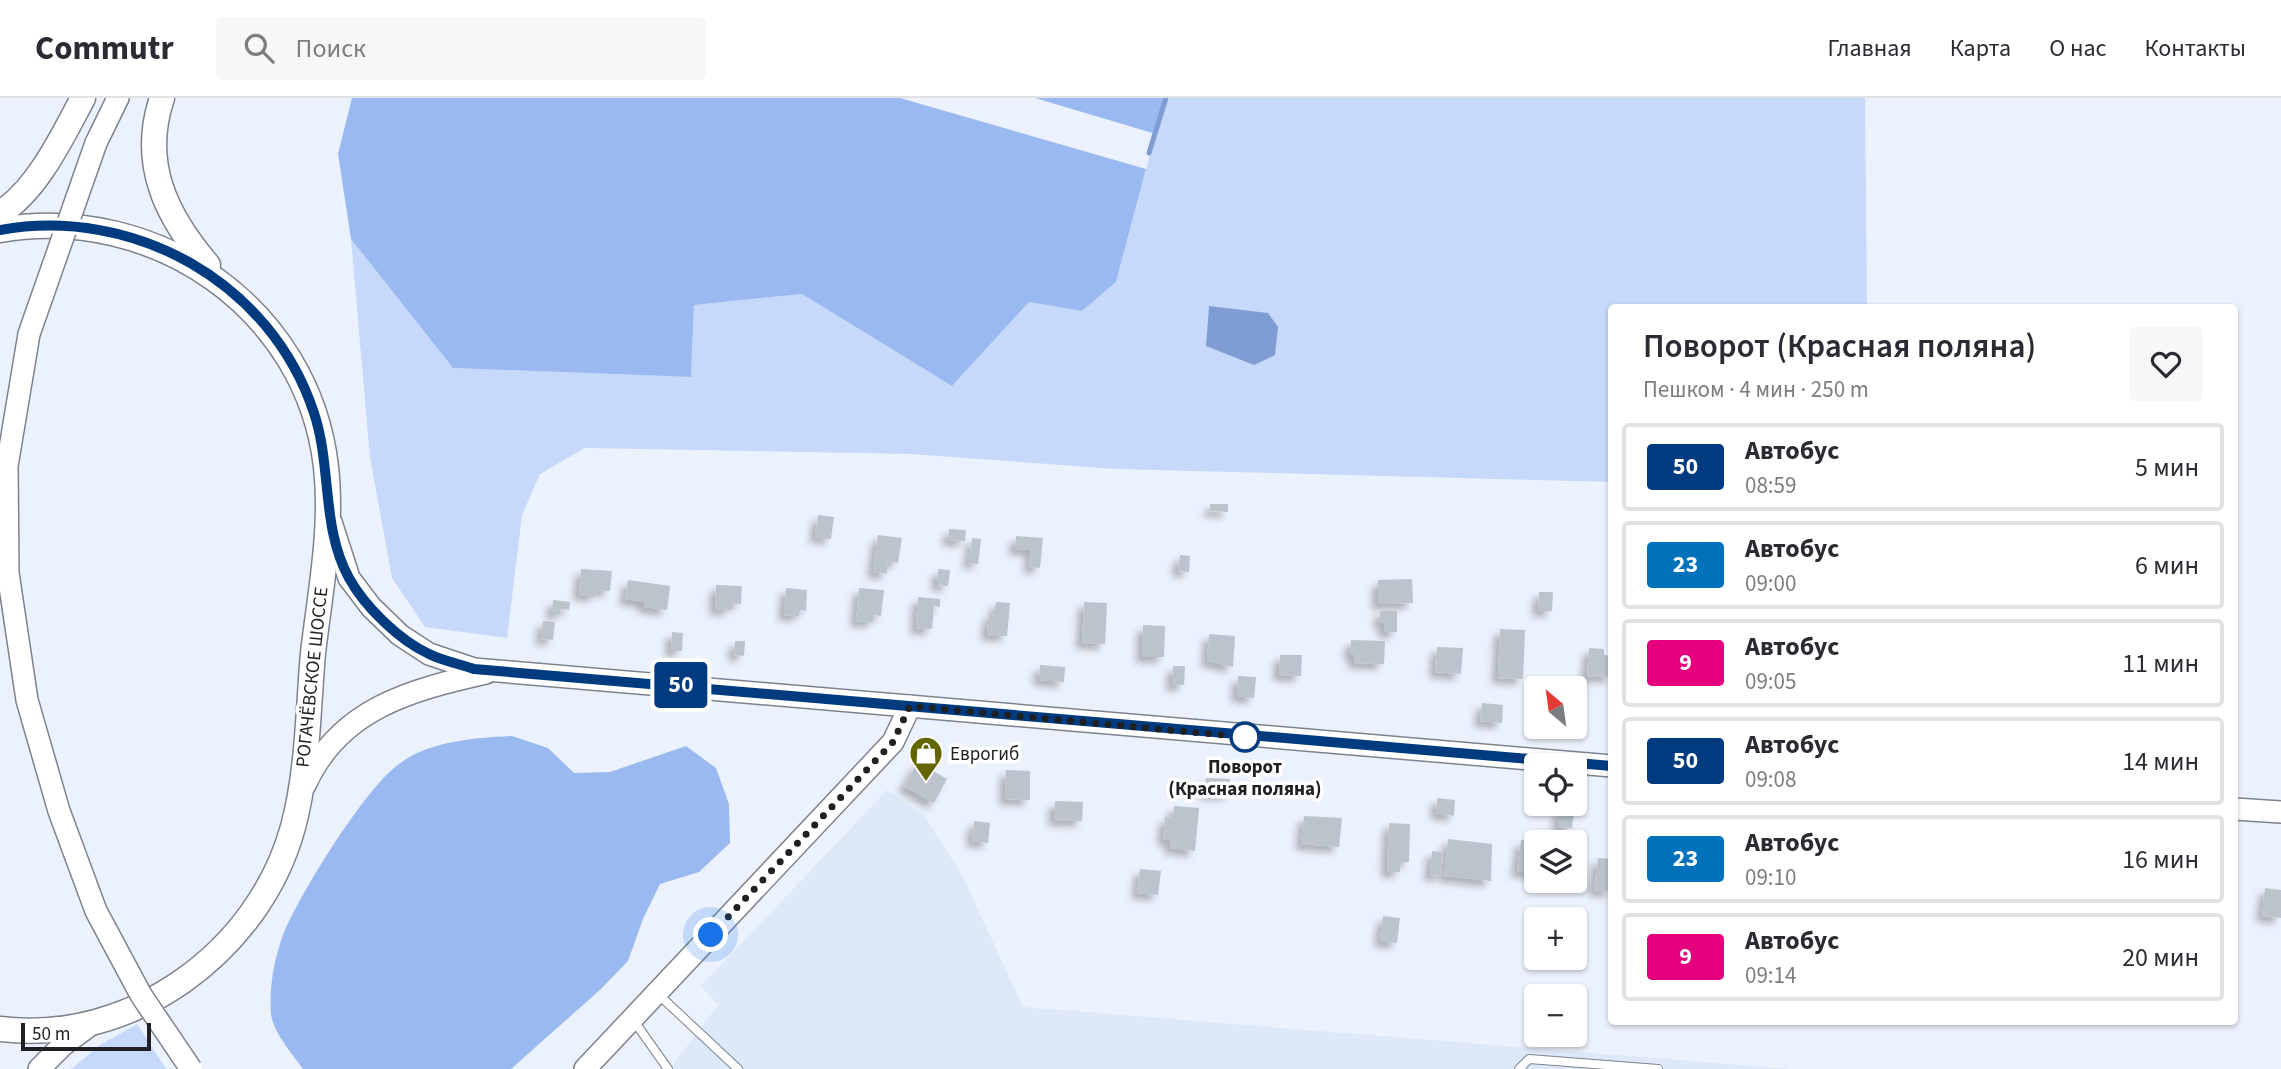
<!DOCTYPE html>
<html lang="ru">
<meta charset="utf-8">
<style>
:root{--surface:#fff;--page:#f7f7f7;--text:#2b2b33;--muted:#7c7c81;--line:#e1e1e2}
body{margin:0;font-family:"Source Sans 3",sans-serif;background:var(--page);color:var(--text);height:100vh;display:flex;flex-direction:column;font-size:26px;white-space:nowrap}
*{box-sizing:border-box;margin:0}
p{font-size:23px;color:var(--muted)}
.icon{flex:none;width:38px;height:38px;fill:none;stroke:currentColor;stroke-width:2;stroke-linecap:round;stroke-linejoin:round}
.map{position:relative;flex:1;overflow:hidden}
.panel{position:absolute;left:1608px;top:206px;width:630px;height:721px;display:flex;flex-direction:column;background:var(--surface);border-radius:7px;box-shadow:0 2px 5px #0004}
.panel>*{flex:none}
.badge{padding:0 14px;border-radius:5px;font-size:24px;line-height:46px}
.needle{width:46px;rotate:331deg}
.tools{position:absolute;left:1524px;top:578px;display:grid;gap:14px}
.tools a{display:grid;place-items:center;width:63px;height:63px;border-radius:7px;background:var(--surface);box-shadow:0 2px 5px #0004;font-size:35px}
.scale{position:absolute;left:21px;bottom:18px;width:130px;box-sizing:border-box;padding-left:7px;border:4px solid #1e2024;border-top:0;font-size:19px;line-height:24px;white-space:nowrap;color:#1e2024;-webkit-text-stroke:5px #fff;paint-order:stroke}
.you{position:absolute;width:35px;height:35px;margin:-18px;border:5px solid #fff;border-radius:50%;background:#1a73e8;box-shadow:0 0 0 10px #1a73e833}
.map>.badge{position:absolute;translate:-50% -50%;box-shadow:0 0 0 4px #fff}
.round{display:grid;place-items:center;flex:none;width:74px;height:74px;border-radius:7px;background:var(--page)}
.summary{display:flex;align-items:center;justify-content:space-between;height:119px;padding:0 35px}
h1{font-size:33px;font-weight:600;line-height:52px}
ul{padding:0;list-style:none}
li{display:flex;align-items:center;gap:21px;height:88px;margin:0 14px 10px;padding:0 21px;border:4px solid var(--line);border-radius:7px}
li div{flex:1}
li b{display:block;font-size:26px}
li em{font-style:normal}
li .badge{min-width:77px;font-weight:700;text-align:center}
header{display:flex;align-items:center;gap:42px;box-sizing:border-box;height:98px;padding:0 35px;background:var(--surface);border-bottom:2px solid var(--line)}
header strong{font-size:33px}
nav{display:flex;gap:38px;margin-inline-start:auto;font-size:24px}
.search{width:490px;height:63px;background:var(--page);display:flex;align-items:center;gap:18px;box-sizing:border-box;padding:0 24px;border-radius:7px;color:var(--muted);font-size:26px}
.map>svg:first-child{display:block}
.built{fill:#dde8f9}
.green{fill:#c7d9fa}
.forest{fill:#9ab9f0}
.water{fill:#7f9dd2}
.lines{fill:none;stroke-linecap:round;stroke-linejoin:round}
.stream{stroke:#7f9dd2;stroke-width:5}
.building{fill:#bcc3cd;filter:url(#shadow)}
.lane-casing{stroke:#7d838d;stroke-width:10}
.secondary-casing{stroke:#7d838d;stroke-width:24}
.primary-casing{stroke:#7d838d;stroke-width:27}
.lane{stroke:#fff;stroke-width:8}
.secondary{stroke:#fff;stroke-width:21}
.primary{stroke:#fff;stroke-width:24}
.secondary-bridge-casing{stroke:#7d838d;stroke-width:24;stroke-linecap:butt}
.secondary-bridge{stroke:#fff;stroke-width:21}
.line-casing{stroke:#fff;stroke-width:16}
.line{stroke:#003b80;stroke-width:10}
.walk{stroke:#1e2024;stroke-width:7;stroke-dasharray:0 12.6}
.stop-dot{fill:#fff;stroke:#003b80;stroke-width:3.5}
.labels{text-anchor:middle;stroke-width:7;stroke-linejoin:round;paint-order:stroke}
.street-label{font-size:19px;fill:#1e2024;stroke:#fff}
.poi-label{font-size:19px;fill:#1e2024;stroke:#fff;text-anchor:start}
.stop-label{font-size:19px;font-weight:bold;fill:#1e2024;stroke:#fff}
</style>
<header>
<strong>Commutr</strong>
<div class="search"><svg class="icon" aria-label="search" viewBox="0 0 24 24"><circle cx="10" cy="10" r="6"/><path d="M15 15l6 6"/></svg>Поиск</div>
<nav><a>Главная</a><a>Карта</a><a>О нас</a><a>Контакты</a></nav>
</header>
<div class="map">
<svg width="2281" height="971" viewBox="0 0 2281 971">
<defs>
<filter id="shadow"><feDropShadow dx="-6" dy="6" stdDeviation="3.5" flood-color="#0004"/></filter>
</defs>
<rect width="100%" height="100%" fill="#ecf2fd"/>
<path class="built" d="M887,692L924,717L963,779L1023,909L1790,971H670L718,907L701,888Z"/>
<g class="green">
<path d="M1165,0H1865L1867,210H1612V384L1116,371L910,356L585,350L540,376L522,417L507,540L425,529L392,480L370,360L351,141L453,270L691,279L694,207L802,196L952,288L1029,204L1082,213L1116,184Z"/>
<path d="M137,926L166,971H71L100,947Z"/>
</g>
<g class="forest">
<path d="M352,0H900L1146,71L1116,184L1082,213L1029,204L952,288L802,196L694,207L691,279L453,270L351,141L338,56Z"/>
<path d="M1035,0H1165L1156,36Z"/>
<path d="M512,638L548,650L574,675L610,674L686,648L716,670L729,706L730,745L699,774L660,786L643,821L628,863L601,891L511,971H303C293,957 273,934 271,916C269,889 274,862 283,837C299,797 365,690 399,666C430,643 474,640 512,638Z"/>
</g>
<path class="water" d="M1209,208L1268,215L1278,229L1275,257L1254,267L1206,248Z"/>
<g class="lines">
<path class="stream" d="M1149,55L1166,0"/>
</g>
<g class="building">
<path d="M1210,406H1228V414L1210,413Z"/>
<path d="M818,417L834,419L831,441L815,439Z"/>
<path d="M949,431L966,432L965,443L948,442Z"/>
<path d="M878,437L902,440L898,465L888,463L887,476L873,474Z"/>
<path d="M1016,438L1043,440L1040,470L1029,469L1031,452L1015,451Z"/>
<path d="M972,440L981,441L978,466L969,465Z"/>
<path d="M1180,457L1190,458L1189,474L1178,473Z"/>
<path d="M581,471L612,473L610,493L596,492L595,498L579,497Z"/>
<path d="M938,471L950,472L948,488L937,487Z"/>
<path d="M1412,481L1413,505L1378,506V482Z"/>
<path d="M628,482L670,488L667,512L644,509V504L625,501Z"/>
<path d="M716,487L742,488L741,506L731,505V512L715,511Z"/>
<path d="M786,490L807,492L806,513L800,512L799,518L784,517Z"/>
<path d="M859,490L884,492L881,518L874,517L873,524L856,523Z"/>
<path d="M1539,494H1553L1552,513H1538Z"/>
<path d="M918,499L940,501V509L934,508L932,531L916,530Z"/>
<path d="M553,502L570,504L569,512L561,511L560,516H552Z"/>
<path d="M996,504L1010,505L1007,538L987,537L989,516L994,517Z"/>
<path d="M1084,504L1107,505L1105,546L1082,545Z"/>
<path d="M1380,513H1397V534H1384V525L1379,524Z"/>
<path d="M543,523L555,524L553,542L541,541Z"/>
<path d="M1143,527L1165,528L1164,559H1142Z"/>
<path d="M1500,531L1525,532L1523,581L1498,580Z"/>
<path d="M672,534L683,535L682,553H671Z"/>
<path d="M1209,536L1235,538L1233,569L1207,563Z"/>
<path d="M1351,542L1385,543L1384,566L1354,565L1355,557H1350Z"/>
<path d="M735,543H745L744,558L734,557Z"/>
<path d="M1437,549L1463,550L1461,576L1435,574Z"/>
<path d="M1589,550L1604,551V557L1612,558V579L1587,578Z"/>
<path d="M1280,557H1302L1301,578L1279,577Z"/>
<path d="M1040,567L1065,569L1064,584L1039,582Z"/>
<path d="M1173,568H1185L1184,587H1172Z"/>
<path d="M1238,578L1256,579L1254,600L1237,598Z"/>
<path d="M1482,605L1503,607L1502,625L1480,623Z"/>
<path d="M918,664L947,681L934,705L904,688Z"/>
<path d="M1006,672L1030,673V702L1005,701Z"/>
<path d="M1206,680L1230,681L1229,696H1205Z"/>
<path d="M1437,700L1455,702L1454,718L1436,715Z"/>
<path d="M1055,703L1083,704L1082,723L1054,722Z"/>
<path d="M1174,708L1199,710L1195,753L1170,750L1171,742H1163L1165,719L1173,720Z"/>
<path d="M1559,711L1574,713L1572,730L1558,729Z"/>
<path d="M1304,718L1342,720L1339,749L1301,746Z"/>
<path d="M974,723L990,725L988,745L972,743Z"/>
<path d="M1389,725L1410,726L1409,764H1400V774H1387Z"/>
<path d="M1448,741L1492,746L1491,783L1444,778Z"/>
<path d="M1521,742L1536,744V776L1517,773Z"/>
<path d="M1432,753L1443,754L1441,778L1430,777Z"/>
<path d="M1598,760L1612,761V794L1594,792Z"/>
<path d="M1140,771L1161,773L1158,797L1137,795Z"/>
<path d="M2265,790L2281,792V820L2262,818Z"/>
<path d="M1383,818L1400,820L1397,845L1380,843Z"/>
</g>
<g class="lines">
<defs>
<g id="lane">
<path d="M659,897L738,971"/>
<path d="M634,923L668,971"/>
<path d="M1519,971L1529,961L1658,971"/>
</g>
<g id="secondary">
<path d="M96,45L118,0"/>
<path d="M331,424L349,480L371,509L400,537L429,556L474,571L1612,668"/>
<path d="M305,687C339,611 410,592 486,575"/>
<path d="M2235,711L2281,714"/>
<path d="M39,971L63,947L93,925"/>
<path d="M585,971L893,644L910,608"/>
</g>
<g id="primary">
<path d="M162,0C140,65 166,118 208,167"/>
<path d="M0,115C37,93 63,37 83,0"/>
<path d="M0,132C154,105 308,210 326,369C333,430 320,495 313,555C308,612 308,674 293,729C259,854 131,947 0,931"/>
</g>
</defs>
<use href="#lane" class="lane-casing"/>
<use href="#secondary" class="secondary-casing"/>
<use href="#primary" class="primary-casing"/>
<use href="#lane" class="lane"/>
<use href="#secondary" class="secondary"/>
<use href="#primary" class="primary"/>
<defs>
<path id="secondary-bridge" d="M96,45L29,236L7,368L8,475L27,602L59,713L96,813L141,897L191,971"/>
</defs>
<use href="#secondary-bridge" class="secondary-bridge-casing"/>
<use href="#secondary-bridge" class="secondary-bridge"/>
</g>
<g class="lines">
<defs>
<path id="line" d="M0,132C134,108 271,184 314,315C332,369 321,429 349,480C365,509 399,542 429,556C443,563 460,566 474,571L1612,668"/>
</defs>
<use href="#line" class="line-casing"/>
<use href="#line" class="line"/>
<path class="walk" d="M711,837L893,644L910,608L1245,639"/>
</g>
<defs>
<symbol id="shop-pin" viewBox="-11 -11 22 30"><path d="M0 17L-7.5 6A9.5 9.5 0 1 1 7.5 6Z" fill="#636600" stroke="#fff"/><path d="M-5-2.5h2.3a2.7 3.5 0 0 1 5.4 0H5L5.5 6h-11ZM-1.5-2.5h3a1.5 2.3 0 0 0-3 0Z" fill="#fff"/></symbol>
</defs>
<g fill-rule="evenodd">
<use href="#shop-pin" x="907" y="636" width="38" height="52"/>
</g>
<circle class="stop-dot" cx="1245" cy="639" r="14"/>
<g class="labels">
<g class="street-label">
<text transform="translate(311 579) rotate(-84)" y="7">РОГАЧЁВСКОЕ ШОССЕ</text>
</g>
<g class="poi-label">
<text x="950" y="662">Еврогиб</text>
</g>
<g class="stop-label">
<text x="1245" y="675">Поворот<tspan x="1245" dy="22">(Красная поляна)</tspan></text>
</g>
</g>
</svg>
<div class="tools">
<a><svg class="needle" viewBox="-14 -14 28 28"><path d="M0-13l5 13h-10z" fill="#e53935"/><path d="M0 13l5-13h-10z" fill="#7c7c81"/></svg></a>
<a><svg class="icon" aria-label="locate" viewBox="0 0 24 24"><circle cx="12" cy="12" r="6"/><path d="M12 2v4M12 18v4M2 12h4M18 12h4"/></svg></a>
<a><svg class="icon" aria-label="layers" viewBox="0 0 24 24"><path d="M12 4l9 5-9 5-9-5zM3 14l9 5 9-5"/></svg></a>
<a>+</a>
<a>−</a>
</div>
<div class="scale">50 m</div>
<div class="you" style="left:711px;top:837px"></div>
<b class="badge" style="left:681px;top:587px;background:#003b80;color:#fff">50</b>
<section class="panel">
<div class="summary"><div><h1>Поворот (Красная поляна)</h1><p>Пешком · 4 мин · 250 m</p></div><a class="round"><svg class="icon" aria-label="heart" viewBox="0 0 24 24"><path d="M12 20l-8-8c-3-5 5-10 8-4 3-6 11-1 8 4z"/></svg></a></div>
<ul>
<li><span class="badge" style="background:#003b80;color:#fff">50</span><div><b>Автобус</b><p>08:59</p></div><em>5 мин</em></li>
<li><span class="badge" style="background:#0072bc;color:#fff">23</span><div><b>Автобус</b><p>09:00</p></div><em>6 мин</em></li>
<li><span class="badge" style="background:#e6007e;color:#fff">9</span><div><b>Автобус</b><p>09:05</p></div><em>11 мин</em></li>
<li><span class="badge" style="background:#003b80;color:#fff">50</span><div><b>Автобус</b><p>09:08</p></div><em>14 мин</em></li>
<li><span class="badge" style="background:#0072bc;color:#fff">23</span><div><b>Автобус</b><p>09:10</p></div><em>16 мин</em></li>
<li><span class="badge" style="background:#e6007e;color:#fff">9</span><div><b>Автобус</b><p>09:14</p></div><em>20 мин</em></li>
</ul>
</section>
</div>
